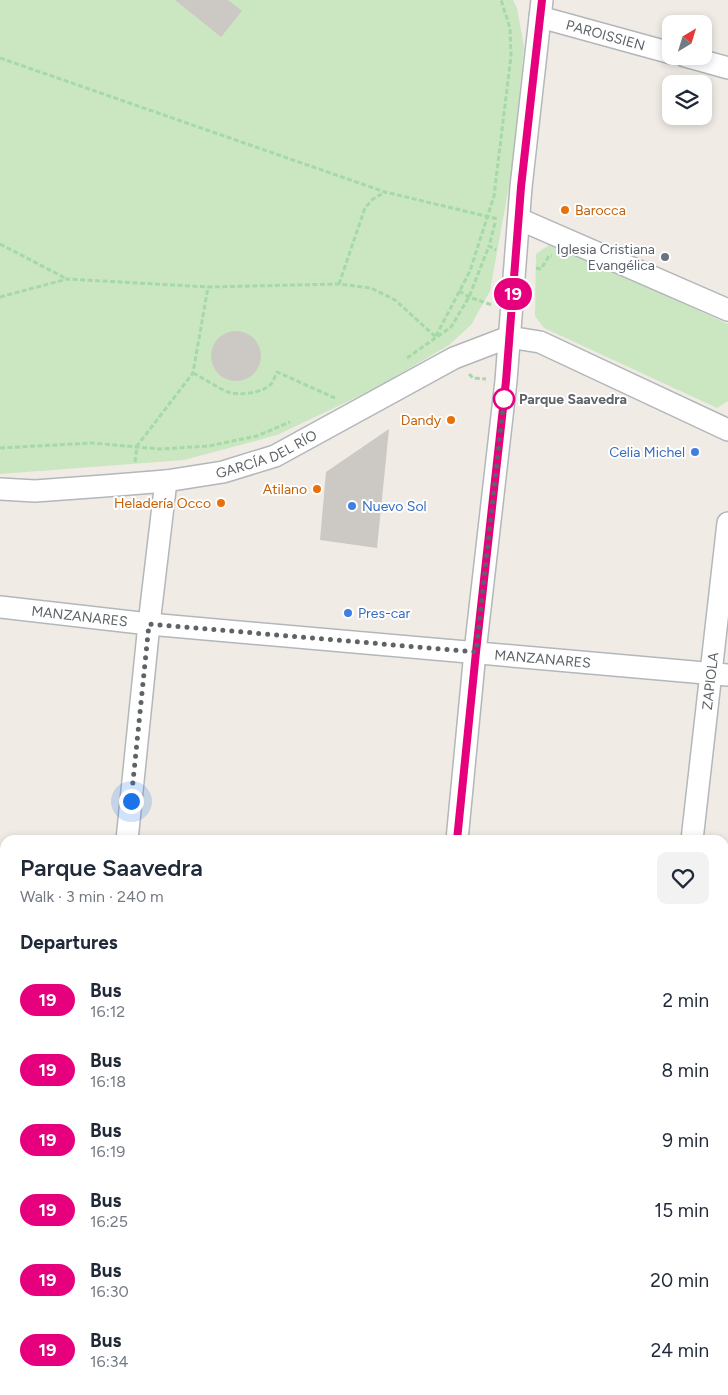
<!DOCTYPE html>
<meta charset="utf-8">
<style>
:root{--surface:#fff;--page:#f2f2f3;--text:#1f2937;--muted:#747a83}
body{margin:0;font-family:Figtree,sans-serif;background:var(--page);color:var(--text);height:100vh;display:flex;flex-direction:column;font-size:19px;white-space:nowrap}
*{box-sizing:border-box;margin:0}
p{font-size:16px;color:var(--muted)}
.icon{flex:none;width:28px;height:28px;fill:none;stroke:currentColor;stroke-width:2;stroke-linecap:round;stroke-linejoin:round}
.map{position:relative;flex:1;overflow:hidden}
.panel{position:absolute;left:0px;top:835px;width:729px;height:560px;display:flex;flex-direction:column;background:var(--surface);border-radius:15px 15px 0 0;box-shadow:0 2px 8px #0003}
.panel>*{flex:none}
.badge{padding:0 10px;border-radius:16px;font-size:18px;line-height:32px}
.needle{width:32px;rotate:38deg}
.buttons{position:absolute;left:662px;top:15px;display:grid;gap:10px}
.buttons a{display:grid;place-items:center;width:50px;height:50px;border-radius:10px;background:var(--surface);box-shadow:0 2px 8px #0003;font-size:25px}
.you{position:absolute;width:25px;height:25px;margin:-12px;border:4px solid #fff;border-radius:50%;background:#1a73e8;box-shadow:0 0 0 8px #1a73e833}
.map>.badge{position:absolute;translate:-50% -50%;box-shadow:0 0 0 2px #fff}
h2{padding:0 20px;font-size:19px;line-height:45px}
.round{display:grid;place-items:center;flex:none;width:52px;height:52px;border-radius:10px;background:var(--page)}
.summary{display:flex;align-items:center;justify-content:space-between;height:85px;padding:0 20px}
h1{font-size:24px;font-weight:600;line-height:38px}
ul{padding:0;list-style:none}
li{display:flex;align-items:center;gap:15px;height:70px;padding:0 20px}
li div{flex:1}
li b{display:block;font-size:19px}
li em{font-style:normal}
li .badge{min-width:55px;font-weight:700;text-align:center}
.map>svg:first-child{display:block}
.green{fill:#cae7c2}
.building{fill:#ccc8c4}
.lines{fill:none;stroke-linecap:round;stroke-linejoin:round}
.minor-casing{stroke:#b3b7ba;stroke-width:24}
.path{stroke:#a5d9a7;stroke-width:3;stroke-dasharray:5 2.5;stroke-linecap:butt}
.minor{stroke:#fff;stroke-width:21}
.line-casing{stroke:#fff;stroke-width:11}
.line{stroke:#e6007e;stroke-width:8}
.walk{stroke:#5d6366;stroke-width:5;stroke-dasharray:0 9}
.food-dot{fill:#e8710a;stroke:#fff;stroke-width:2}
.worship-dot{fill:#6b7280;stroke:#fff;stroke-width:2}
.stop-dot{fill:#fff;stroke:#e6007e;stroke-width:2.5}
.shop-dot{fill:#3f7fe0;stroke:#fff;stroke-width:2}
.labels{text-anchor:middle;stroke-width:4;stroke-linejoin:round;paint-order:stroke}
.street-label{font-size:14px;fill:#5d6366;stroke:#fff}
.food-label{font-size:14px;fill:#c56008;stroke:#fff;text-anchor:end}
.worship-label{font-size:14px;fill:#5b616d;stroke:#fff;text-anchor:end}
.stop-label{font-size:14px;font-weight:bold;fill:#5d6366;stroke:#fff;text-anchor:start}
.shop-label{font-size:14px;fill:#366cbe;stroke:#fff;text-anchor:start}
</style>
<div class="map">
<svg width="728" height="1395" viewBox="0 0 728 1395">
<rect width="100%" height="100%" fill="#f0ebe5"/>
<g class="green">
<path d="M0,0H513L517,8L524,47L512,169L490,291L471,325L449,345L376,388L277,435L184,460L0,474Z"/>
<path d="M552,243L728,324V401L717,408L544,328L535,316L536,254Z"/>
</g>
<g class="building">
<path d="M175,0H228L242,11L221,37Z"/>
<circle cx="236" cy="356" r="25"/>
<path d="M389,429L377,548L320,540L326,472Z"/>
</g>
<g class="lines">
<defs>
<g id="minor">
<path id="s1" d="M540,17L671,53"/>
<path d="M685,56L728,68"/>
<path d="M519,219L728,310"/>
<path d="M509,337L540,342L728,430"/>
<path id="s2" d="M0,489L35,491L104,486L166,481L223,472L275,456L454,358L509,337"/>
<path id="s3" d="M0,607L149,624L728,675"/>
<path d="M127,840L149,624L166,481"/>
<path d="M457,840L475,652L506,381L521,187L542,0"/>
<path id="s4" d="M692,840L728,523"/>
<path d="M0,927H5"/>
<path d="M724,1001H728"/>
<path d="M0,1371H5"/>
<path d="M264,1390L333,1395"/>
<path d="M70,1395L71,1390"/>
<path d="M400,1395V1390"/>
<path d="M638,1395L639,1390"/>
</g>
</defs>
<use href="#minor" class="minor-casing"/>
<g class="path">
<path d="M0,58L385,192L498,219"/>
<path d="M495,223L489,246L496,250"/>
<path d="M0,244L67,279"/>
<path d="M536,268L541,269L549,256H552"/>
<path d="M339,284L365,208L373,199L385,192"/>
<path d="M459,291L469,297L492,305"/>
<path d="M0,297L67,279L208,287L339,284L371,288L395,300L437,338"/>
<path d="M436,336L470,271L494,196L511,56L510,28L501,0"/>
<path d="M407,358L451,327L469,297L489,246"/>
<path d="M193,373C205,379 216,387 228,392C239,396 264,393 272,383C274,380 275,375 277,372L335,398"/>
<path d="M469,374L473,378L486,379"/>
<path d="M0,448L92,443L160,449L209,446L257,436L290,422"/>
<path d="M135,462L137,446L193,373L208,287"/>
</g>
<use href="#minor" class="minor"/>
</g>
<g class="lines">
<defs>
<path id="line" d="M457,840L476,652L506,381L521,187L542,0"/>
</defs>
<use href="#line" class="line-casing"/>
<use href="#line" class="line"/>
<path class="walk" d="M131,801L149,624L476,652L504,399"/>
</g>
<g class="food-dot">
<circle cx="565" cy="210" r="5"/>
<circle cx="451" cy="420" r="5"/>
<circle cx="317" cy="489" r="5"/>
<circle cx="221" cy="503" r="5"/>
</g>
<circle class="worship-dot" cx="665" cy="257" r="5"/>
<circle class="stop-dot" cx="504" cy="399" r="10"/>
<g class="shop-dot">
<circle cx="695" cy="452" r="5"/>
<circle cx="352" cy="506" r="5"/>
<circle cx="348" cy="613" r="5"/>
</g>
<g class="labels">
<g class="street-label">
<text dy="5" stroke="none"><textPath href="#s1" startOffset="68">PAROISSIEN</textPath></text>
<text dy="5" stroke="none"><textPath href="#s2" startOffset="271">GARCÍA DEL RÍO</textPath></text>
<text dy="5" stroke="none"><textPath href="#s3" startOffset="80">MANZANARES</textPath></text>
<text dy="5" stroke="none"><textPath href="#s3" startOffset="545">MANZANARES</textPath></text>
<text dy="5" stroke="none"><textPath href="#s4" startOffset="160">ZAPIOLA</textPath></text>
</g>
<g class="food-label">
<text x="575" y="215" text-anchor="start">Barocca</text>
<text x="441" y="425">Dandy</text>
<text x="307" y="494">Atilano</text>
<text x="211" y="508">Heladería Occo</text>
</g>
<g class="worship-label">
<text x="655" y="254">Iglesia Cristiana<tspan x="655" dy="16">Evangélica</tspan></text>
</g>
<g class="stop-label">
<text x="519" y="404">Parque Saavedra</text>
</g>
<g class="shop-label">
<text x="685" y="457" text-anchor="end">Celia Michel</text>
<text x="362" y="511">Nuevo Sol</text>
<text x="358" y="618">Pres-car</text>
</g>
</g>
</svg>
<div class="buttons">
<a><svg class="needle" viewBox="-14 -14 28 28"><path d="M0-13l5 13h-10z" fill="#e53935"/><path d="M0 13l5-13h-10z" fill="#747a83"/></svg></a>
<a><svg class="icon" aria-label="layers" viewBox="0 0 24 24"><path d="M12 4l9 5-9 5-9-5zM3 14l9 5 9-5"/></svg></a>
</div>
<div class="you" style="left:131px;top:801px"></div>
<b class="badge" style="left:513px;top:294px;background:#e6007e;color:#fff">19</b>
<section class="panel">
<div class="summary"><div><h1>Parque Saavedra</h1><p>Walk · 3 min · 240 m</p></div><a class="round"><svg class="icon" aria-label="heart" viewBox="0 0 24 24"><path d="M12 20l-8-8c-3-5 5-10 8-4 3-6 11-1 8 4z"/></svg></a></div>
<h2>Departures</h2>
<ul>
<li><span class="badge" style="background:#e6007e;color:#fff">19</span><div><b>Bus</b><p>16:12</p></div><em>2 min</em></li>
<li><span class="badge" style="background:#e6007e;color:#fff">19</span><div><b>Bus</b><p>16:18</p></div><em>8 min</em></li>
<li><span class="badge" style="background:#e6007e;color:#fff">19</span><div><b>Bus</b><p>16:19</p></div><em>9 min</em></li>
<li><span class="badge" style="background:#e6007e;color:#fff">19</span><div><b>Bus</b><p>16:25</p></div><em>15 min</em></li>
<li><span class="badge" style="background:#e6007e;color:#fff">19</span><div><b>Bus</b><p>16:30</p></div><em>20 min</em></li>
<li><span class="badge" style="background:#e6007e;color:#fff">19</span><div><b>Bus</b><p>16:34</p></div><em>24 min</em></li>
</ul>
</section>
</div>
